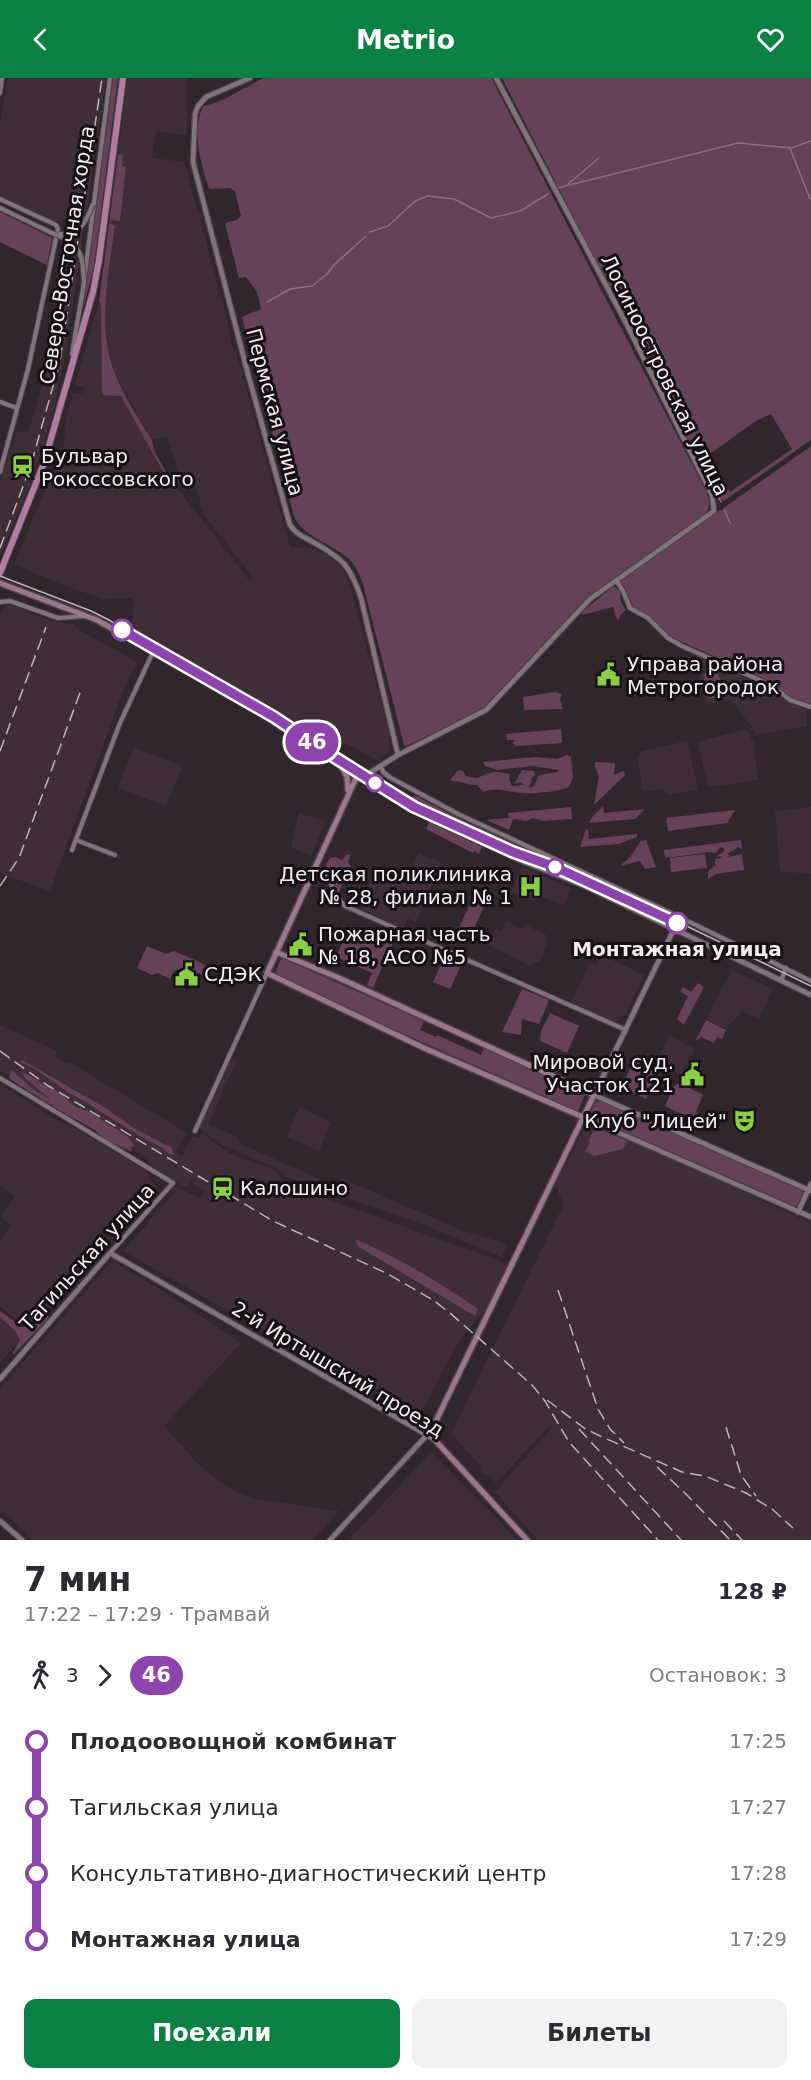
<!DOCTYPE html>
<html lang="ru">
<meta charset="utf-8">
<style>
:root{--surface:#fff;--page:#f2f2f3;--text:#2b2b33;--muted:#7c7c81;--accent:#0b8043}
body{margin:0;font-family:"DejaVu Sans",sans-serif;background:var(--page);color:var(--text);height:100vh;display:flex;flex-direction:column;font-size:22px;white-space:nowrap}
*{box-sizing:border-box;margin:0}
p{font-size:20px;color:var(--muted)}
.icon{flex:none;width:33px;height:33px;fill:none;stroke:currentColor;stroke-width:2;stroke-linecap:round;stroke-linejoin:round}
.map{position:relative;height:1462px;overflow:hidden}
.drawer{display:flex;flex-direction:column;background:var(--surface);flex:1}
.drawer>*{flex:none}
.badge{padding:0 12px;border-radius:20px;font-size:21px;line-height:39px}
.map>.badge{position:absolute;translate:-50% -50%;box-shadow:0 0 0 3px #fff}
.legs{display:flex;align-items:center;gap:9px;height:66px;padding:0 24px;font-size:20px}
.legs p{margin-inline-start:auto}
.headline{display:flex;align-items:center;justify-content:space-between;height:102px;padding:0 24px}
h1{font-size:33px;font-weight:700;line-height:45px}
.button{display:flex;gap:12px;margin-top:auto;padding:12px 24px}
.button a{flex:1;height:69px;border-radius:12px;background:var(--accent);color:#fff;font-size:24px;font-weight:700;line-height:69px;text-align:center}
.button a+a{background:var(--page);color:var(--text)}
ul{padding:0 24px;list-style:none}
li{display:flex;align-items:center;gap:21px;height:66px;font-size:22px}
li i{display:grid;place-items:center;width:9px;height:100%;margin:0 8px;background:currentColor}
li i::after{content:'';width:15px;height:15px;margin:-8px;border:4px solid;border-radius:50%;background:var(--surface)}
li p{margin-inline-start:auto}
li:first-child i{background:linear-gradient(#0000 50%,currentColor 0)}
li:last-child i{background:linear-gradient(currentColor 50%,#0000 0)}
header{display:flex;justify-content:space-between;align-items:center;height:78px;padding:0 24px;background:var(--accent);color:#fff;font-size:27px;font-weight:700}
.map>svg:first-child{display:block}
.built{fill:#3f2e38}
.green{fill:#654258;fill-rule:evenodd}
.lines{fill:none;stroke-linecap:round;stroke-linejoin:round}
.stream{stroke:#946b84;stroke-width:1.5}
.minor-casing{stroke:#4e444a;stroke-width:6}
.tertiary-casing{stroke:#4e444a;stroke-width:7}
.secondary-casing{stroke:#4e444a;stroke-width:8}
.primary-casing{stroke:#4e444a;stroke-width:8}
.minor{stroke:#82747c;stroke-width:4}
.tertiary{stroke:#82747c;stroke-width:4.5}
.secondary{stroke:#99788d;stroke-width:5}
.primary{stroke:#b17d9e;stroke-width:6}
.tram{stroke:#bcb3b8;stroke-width:1.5}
.rail{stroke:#bcb3b8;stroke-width:1.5;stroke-dasharray:12 6;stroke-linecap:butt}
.minor-bridge-casing{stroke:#4e444a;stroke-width:6;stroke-linecap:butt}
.minor-bridge{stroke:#82747c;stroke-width:4}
.line-1-casing{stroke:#fff;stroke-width:14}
.line-1{stroke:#8e44ad;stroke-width:9}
.stop-1-dot{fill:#fff;stroke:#8e44ad;stroke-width:3}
.labels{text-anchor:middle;stroke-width:6;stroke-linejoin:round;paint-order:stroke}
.street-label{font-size:20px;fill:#f4ecf0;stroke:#161114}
.poi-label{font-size:20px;fill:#f4ecf0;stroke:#161114;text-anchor:start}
.stop-label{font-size:20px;font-weight:bold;fill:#f4ecf0;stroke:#161114}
</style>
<header><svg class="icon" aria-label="back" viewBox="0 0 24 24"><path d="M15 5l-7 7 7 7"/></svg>Metrio<svg class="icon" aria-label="heart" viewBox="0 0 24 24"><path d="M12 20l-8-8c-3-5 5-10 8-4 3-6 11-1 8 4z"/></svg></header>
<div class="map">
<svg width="811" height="1462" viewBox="0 0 811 1462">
<rect width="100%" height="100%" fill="#32262d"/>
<g class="built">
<path d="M8,0H106L67,267L51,343L31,404L0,478V405L17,353L28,355L41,312L56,240L73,143L62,142L55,144L0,118V45Z"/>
<path d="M127,0H187V57L156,53L152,80L184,84L196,128V131L198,133L225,234L233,274L236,273L290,469L312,470L327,477L338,486L346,496L350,507L390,658L389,673L377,682L332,658L329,659L325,666L178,578L180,574L170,570L168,573L132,552L133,520L104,521L63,507L14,486L64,367L65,347L73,315H84V309L75,307L99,224H101L102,317H121L161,390L175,408L177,407V410L249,502L252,500L247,491L204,437L195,405L178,395L168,359L152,362L115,296L108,269L105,224L115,147L110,146L111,142L120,143L126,89L122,88L123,77L118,76Z"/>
<path d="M7,525L52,543L75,546L74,549L137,584L121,618L50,813L0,795V539Z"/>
<path d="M695,578L767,610L772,609L776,616L806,632L807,648L757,656L731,622L706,627Z"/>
<path d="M746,651L754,665L758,702L708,709L698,664Z"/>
<path d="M687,663L698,711L669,717L661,711L643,713L637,679L642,673Z"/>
<path d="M134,669L182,688L166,728L118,710Z"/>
<path d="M811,729V796L780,793L775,733Z"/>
<path d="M299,735L325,743L311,778L291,769Z"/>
<path d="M418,775L442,785L416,844L407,840L403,850L358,829L377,789L406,801Z"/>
<path d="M522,789L571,810L564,827L539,818L534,824L511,814Z"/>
<path d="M506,843L521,851L528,848L546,857L547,867L540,883L528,887L488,867L496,851L501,853Z"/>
<path d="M602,877L644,897L625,938L620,937L616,945L571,924L590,884L597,887Z"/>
<path d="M732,892L773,911L759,941L742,933L726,950L706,941Z"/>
<path d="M0,947L57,973L55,979L65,985L69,984L187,1055L176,1074L182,1078L193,1058L200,1060L202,1055L230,1076L274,1092L283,1101L327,1121L508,1186L487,1230L459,1263L421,1335L216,1226L123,1173L174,1115L170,1112L174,1108L201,1121L205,1114L192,1106L195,1101L193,1100L187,1110L174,1103L154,1091L147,1081L127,1067L121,1068L0,993Z"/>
<path d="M669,957L695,971L681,997L655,984Z"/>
<path d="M231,980L237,983L208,1046L239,1060V1065L337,1109L341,1100L464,1153L507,1166L502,1179L424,1147L285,1098L277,1090L218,1065L199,1050Z"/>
<path d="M0,1006L63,1046L65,1044L144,1091L157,1111L123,1149L111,1142L99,1158L108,1165L30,1252L0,1229V1164L11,1147L1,1139L15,1118L0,1107Z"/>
<path d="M299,1029L331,1044L319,1073L287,1059Z"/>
<path d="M589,1045L596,1046L811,1145V1462H538L495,1414L551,1351L548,1349L496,1405L488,1396L487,1398L480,1393L482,1390L451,1355L564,1126L555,1108L585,1049Z"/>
<path d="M112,1183L169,1217L241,1265L164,1348L198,1386L218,1403L237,1414L257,1421L339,1433L313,1462H33L0,1432V1310Z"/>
<path d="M0,1236L26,1256L0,1284Z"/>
<path d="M431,1374L490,1433L517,1462H349Z"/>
</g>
<g class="green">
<path d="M113,0H118L94,188L83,231Z"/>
<path d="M264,0H491L707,415C710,424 710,429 705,437L590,518L486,630L406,668L404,667L363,506C359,496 356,488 349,481C333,466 301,458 294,438L242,239L261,231L257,214L246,199L239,200L225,145L237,142L241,138L235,113L230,110L209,111C201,86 191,54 203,28C225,24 242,10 264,0Z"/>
<path d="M502,0H811V362L724,423L719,422ZM771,336L792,371L730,414L709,376C731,363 748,345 771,336Z"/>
<path d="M118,76L123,77L122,88L126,89L120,143L111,142L110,146L115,147C109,195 96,251 116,298C125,320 139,341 152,362L154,373L170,401L161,390L121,318L102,317L101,225L99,224Z"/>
<path d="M0,134L52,160L47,187L0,164Z"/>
<path d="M811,368V626C796,622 783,618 774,605L669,558L634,531L618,502L720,432H724L725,429Z"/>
<path d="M614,508L620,513L621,524L626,532L621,536L619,541L617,542L613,529L582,537L583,533Z"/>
<path d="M718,592L723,618L708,621L703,596Z"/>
<path d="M555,614L562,616L560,621L563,631L524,632L523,619Z"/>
<path d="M561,651L562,665L516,668L513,665L515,662H507L506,656Z"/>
<path d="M567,677L571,679L573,699L569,709C558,714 534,716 522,715C511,714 495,709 484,714L477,707C467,707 461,703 451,703V701L458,692L463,693L466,698C483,703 481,695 495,694C500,694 506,695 510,696L509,701L512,708L525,707L520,704L514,706L522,692L534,693L535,697L532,700L529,710L534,708L539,697L557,694L559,692L533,688L497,692L485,688L483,684L535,679L557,681Z"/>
<path d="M595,684L615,685L614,697L624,693L625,697L594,727L599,698L595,689Z"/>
<path d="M416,718L456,739L559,786L558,787L518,774L409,721L410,719Z"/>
<path d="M603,728L604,735L645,731L635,741L589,745L593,738Z"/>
<path d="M571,729L572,741L544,743L533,740L526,743L513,741L509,752L486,742L509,740L508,735Z"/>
<path d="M735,732L727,745L668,753L666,740Z"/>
<path d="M429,744L482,769L479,776L474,773L473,775L426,751Z"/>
<path d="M586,751H588L589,761L637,756V759L619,766L580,769Z"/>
<path d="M646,762L656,789L645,791L640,783L620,788L630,779L641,763Z"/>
<path d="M741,762L742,771L738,769L727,776L730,777L727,779L742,776L744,792L716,796L708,801V794L714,788H717L715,786V781L722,780L720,778L716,779L724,773V770L720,769L716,775L710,774L665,780L664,772Z"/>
<path d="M347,776L351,777L348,784L351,789L339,814L336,813L324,793L327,791L326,786L330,780L336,779L342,782Z"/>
<path d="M705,776L707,790L671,794L670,780Z"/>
<path d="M473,820L480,827L482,825L485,826L471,857L466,855L465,858L457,854Z"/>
<path d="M347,854L383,869L387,862L393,865L373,910L367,907L372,895L336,879Z"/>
<path d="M147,868L166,876L174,873L206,887L202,897L184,889L174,893L170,901L158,895L152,897L137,890Z"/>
<path d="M445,877L462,885L450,911L433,904Z"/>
<path d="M281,880L424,943L420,952L436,959L437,957L481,977L484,970L585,1017L578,1033L307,913L275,896Z"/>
<path d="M698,905L704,909L684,947L677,941L688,918L680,914L683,909L691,914Z"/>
<path d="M522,911L549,922L539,946L522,941L521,957L502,954Z"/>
<path d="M550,935L579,948L567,975L540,963L541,953Z"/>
<path d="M706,942L726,952L722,961L717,959L714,965L701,959L695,963Z"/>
<path d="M22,982L104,1029L134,1050L172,1070L174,1077L169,1076L163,1070C131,1055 102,1033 71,1016C54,1006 39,991 20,984Z"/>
<path d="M634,983L658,993L646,1021L621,1009Z"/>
<path d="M11,991L34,1012L50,1021L25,1000L21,993L60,1015L75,1029L88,1033L127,1058L134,1067L130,1070L133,1074L107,1063L95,1052L64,1035L11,1002L9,1000Z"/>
<path d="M680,1005L703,1017L696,1033L701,1040L696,1043L691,1037L686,1038L665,1028L674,1008Z"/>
<path d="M601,1023L802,1112L803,1116L797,1129L593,1040L591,1034L595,1024Z"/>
<path d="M601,1052L627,1063L623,1071L594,1078L585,1073L590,1066L589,1062L593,1053Z"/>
<path d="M355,1161C399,1180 439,1204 478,1231L475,1238L359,1169Z"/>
<path d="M0,1233L22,1249H32L44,1235L49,1240L13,1277V1274L20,1262L15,1253L0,1239Z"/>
</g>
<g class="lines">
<g class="stream">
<path d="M790,70L810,121"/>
<path d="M568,106L599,80"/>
<path d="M557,110L738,65L792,70L811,63"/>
<path d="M370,154L388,148L414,124L427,118L454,121L491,140L520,133L548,116"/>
<path d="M267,224L290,211L312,208L327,196L334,187L366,158"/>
<path d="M718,419L721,424"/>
<path d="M724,431L730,445"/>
</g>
<defs>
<g id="minor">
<path d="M0,15L2,0"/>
<path d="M0,121L56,147L58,151L28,291L0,394"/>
<path d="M0,130L52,155"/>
<path d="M72,276L83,211L110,0"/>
<path d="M0,324L17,330"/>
<path d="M616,502L623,513L630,530L648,540L668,560L682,568L773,608L790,622L811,629"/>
<path d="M0,524L10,523L58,540L85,538"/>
<path d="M380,688L384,695L391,700L458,736L671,835L811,903"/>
<path d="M76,762L115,777"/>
<path d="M72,772L120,645L153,574"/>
<path d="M315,789L326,797L341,824L345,828L626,952"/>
<path d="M559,798L565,786"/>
<path d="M781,903L786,890"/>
<path d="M0,1000L173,1105L110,1175"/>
<path d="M195,1053L267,895"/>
</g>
<g id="tertiary">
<path d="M250,0L206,19L198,28L195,36L193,84L248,296L290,447C296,456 304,459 313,464C343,481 350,487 361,520L398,677"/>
<path d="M357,698L368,696L398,677L486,632L590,521L714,433L712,417L626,245L496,0"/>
<path d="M357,698L391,719L429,740L522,783L585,808L811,917"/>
<path d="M674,851L594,1017L811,1113"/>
<path d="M583,1039L811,1139"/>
<path d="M798,1134L811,1106"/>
<path d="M0,1301L110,1175L427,1357L330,1462"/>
<path d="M0,1443L22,1462"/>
</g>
<g id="secondary">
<path d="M0,505L97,542L257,633L357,698L267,895L424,970L583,1039"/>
<path d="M342,689L347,699L348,712"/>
<path d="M276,874L339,900L594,1017L433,1349L427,1357L433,1360L527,1462"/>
</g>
<path id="primary" d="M0,495L44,385L93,214L99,182L123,0"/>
</defs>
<use href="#minor" class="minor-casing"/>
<use href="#tertiary" class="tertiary-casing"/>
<use href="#secondary" class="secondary-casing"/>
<use href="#primary" class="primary-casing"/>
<use href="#minor" class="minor"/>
<use href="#tertiary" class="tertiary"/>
<use href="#secondary" class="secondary"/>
<use href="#primary" class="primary"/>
<path class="tram" d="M0,498L91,533L107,541L244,619L414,726L518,775L556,788L645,828L811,908"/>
<g class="rail">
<path d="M0,470L31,387L60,283L102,0"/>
<path d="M0,673L46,549"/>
<path d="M0,808L19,780L81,612"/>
<path d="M0,973L47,1007L273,1143L388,1196L433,1222L450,1235L532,1307L545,1323L569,1364L658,1462"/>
<path d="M558,1212L598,1331L610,1351L624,1365"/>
<path d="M547,1322L584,1350L600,1358L682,1394L705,1398L746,1415L772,1431L793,1450"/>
<path d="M726,1349L741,1397L756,1418"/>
<path d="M579,1351L681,1462"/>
<path d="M657,1389L686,1416L730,1462"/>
<path d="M724,1443L742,1462"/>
</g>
<defs>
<g id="minor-bridge">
<path d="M52,155C82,167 82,174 84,204"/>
<path d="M59,156C81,157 86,144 93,126"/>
</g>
</defs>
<use href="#minor-bridge" class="minor-bridge-casing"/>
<use href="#minor-bridge" class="minor-bridge"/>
</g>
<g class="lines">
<defs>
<path id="line-1" d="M122,552L274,639L334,679L414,729L513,774L555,789L677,845"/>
</defs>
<use href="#line-1" class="line-1-casing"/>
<use href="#line-1" class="line-1"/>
</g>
<defs>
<symbol id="station-bare" viewBox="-9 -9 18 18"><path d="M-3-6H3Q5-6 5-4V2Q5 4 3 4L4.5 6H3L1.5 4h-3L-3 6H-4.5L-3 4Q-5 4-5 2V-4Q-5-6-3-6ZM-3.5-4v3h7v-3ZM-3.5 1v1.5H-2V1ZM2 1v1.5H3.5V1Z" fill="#8ace47" stroke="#161114" stroke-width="2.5" paint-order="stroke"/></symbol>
<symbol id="civic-bare" viewBox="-9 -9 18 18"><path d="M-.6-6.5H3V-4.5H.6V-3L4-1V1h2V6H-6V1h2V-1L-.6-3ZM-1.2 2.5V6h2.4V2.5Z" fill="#8ace47" stroke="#161114" stroke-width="2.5" paint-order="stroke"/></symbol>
<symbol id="hospital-bare" viewBox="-9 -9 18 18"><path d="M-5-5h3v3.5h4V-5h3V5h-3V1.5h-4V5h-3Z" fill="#8ace47" stroke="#161114" stroke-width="2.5" paint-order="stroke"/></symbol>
<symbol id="theatre-bare" viewBox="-9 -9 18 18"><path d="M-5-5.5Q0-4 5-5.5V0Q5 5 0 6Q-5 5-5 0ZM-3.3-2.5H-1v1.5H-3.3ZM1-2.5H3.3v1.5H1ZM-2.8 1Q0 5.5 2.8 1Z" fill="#8ace47" stroke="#161114" stroke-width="2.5" paint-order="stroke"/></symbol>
</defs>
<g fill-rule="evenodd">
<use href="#station-bare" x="6" y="372" width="33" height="33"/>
<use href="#civic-bare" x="592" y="580" width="33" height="33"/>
<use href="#hospital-bare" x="514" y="792" width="33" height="33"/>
<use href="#civic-bare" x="284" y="850" width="33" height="33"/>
<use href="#civic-bare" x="170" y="880" width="33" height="33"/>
<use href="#civic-bare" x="676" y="980" width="33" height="33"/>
<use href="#theatre-bare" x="728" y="1026" width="33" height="33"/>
<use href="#station-bare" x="206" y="1094" width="33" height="33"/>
</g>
<g class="stop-1-dot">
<circle cx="122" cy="552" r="10"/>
<circle cx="375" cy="705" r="8"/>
<circle cx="555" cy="789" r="8"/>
<circle cx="677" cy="845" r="10"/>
</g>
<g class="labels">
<g class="street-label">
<text transform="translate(67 177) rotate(-81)" y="7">Северо-Восточная хорда</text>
<text transform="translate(665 297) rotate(64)" y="7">Лосиноостровская улица</text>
<text transform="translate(275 334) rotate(75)" y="7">Пермская улица</text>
<text transform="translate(87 1179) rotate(-48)" y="7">Тагильская улица</text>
<text transform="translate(338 1291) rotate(31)" y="7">2-й Иртышский проезд</text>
</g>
<g class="poi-label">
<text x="41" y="385">Бульвар<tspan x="41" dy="23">Рокоссовского</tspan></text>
<text x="627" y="593">Управа района<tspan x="627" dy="23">Метрогородок</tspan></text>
<text x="512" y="803" text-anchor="end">Детская поликлиника<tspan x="512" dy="23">№ 28, филиал № 1</tspan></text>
<text x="318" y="863">Пожарная часть<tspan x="318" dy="23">№ 18, АСО №5</tspan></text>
<text x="204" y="903">СДЭК</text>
<text x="674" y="991" text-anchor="end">Мировой суд.<tspan x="674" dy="23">Участок 121</tspan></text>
<text x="727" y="1050" text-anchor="end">Клуб "Лицей"</text>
<text x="240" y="1117">Калошино</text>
</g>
<g class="stop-label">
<text x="677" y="878">Монтажная улица</text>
</g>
</g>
</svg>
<b class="badge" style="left:312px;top:664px;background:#8e44ad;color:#fff">46</b>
</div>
<section class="drawer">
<div class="headline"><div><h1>7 мин</h1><p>17:22 – 17:29 · Трамвай</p></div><b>128 ₽</b></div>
<div class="legs"><svg class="icon" aria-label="walk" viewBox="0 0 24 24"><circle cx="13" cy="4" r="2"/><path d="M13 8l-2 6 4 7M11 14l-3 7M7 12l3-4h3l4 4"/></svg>3<svg class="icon" aria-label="forward" viewBox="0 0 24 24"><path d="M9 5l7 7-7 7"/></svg><b class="badge" style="background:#8e44ad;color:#fff">46</b><p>Остановок: 3</p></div>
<ul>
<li><i style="color:#8e44ad"></i><b>Плодоовощной комбинат</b><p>17:25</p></li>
<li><i style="color:#8e44ad"></i><span>Тагильская улица</span><p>17:27</p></li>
<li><i style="color:#8e44ad"></i><span>Консультативно-диагностический центр</span><p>17:28</p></li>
<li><i style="color:#8e44ad"></i><b>Монтажная улица</b><p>17:29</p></li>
</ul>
<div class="button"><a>Поехали</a><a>Билеты</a></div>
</section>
